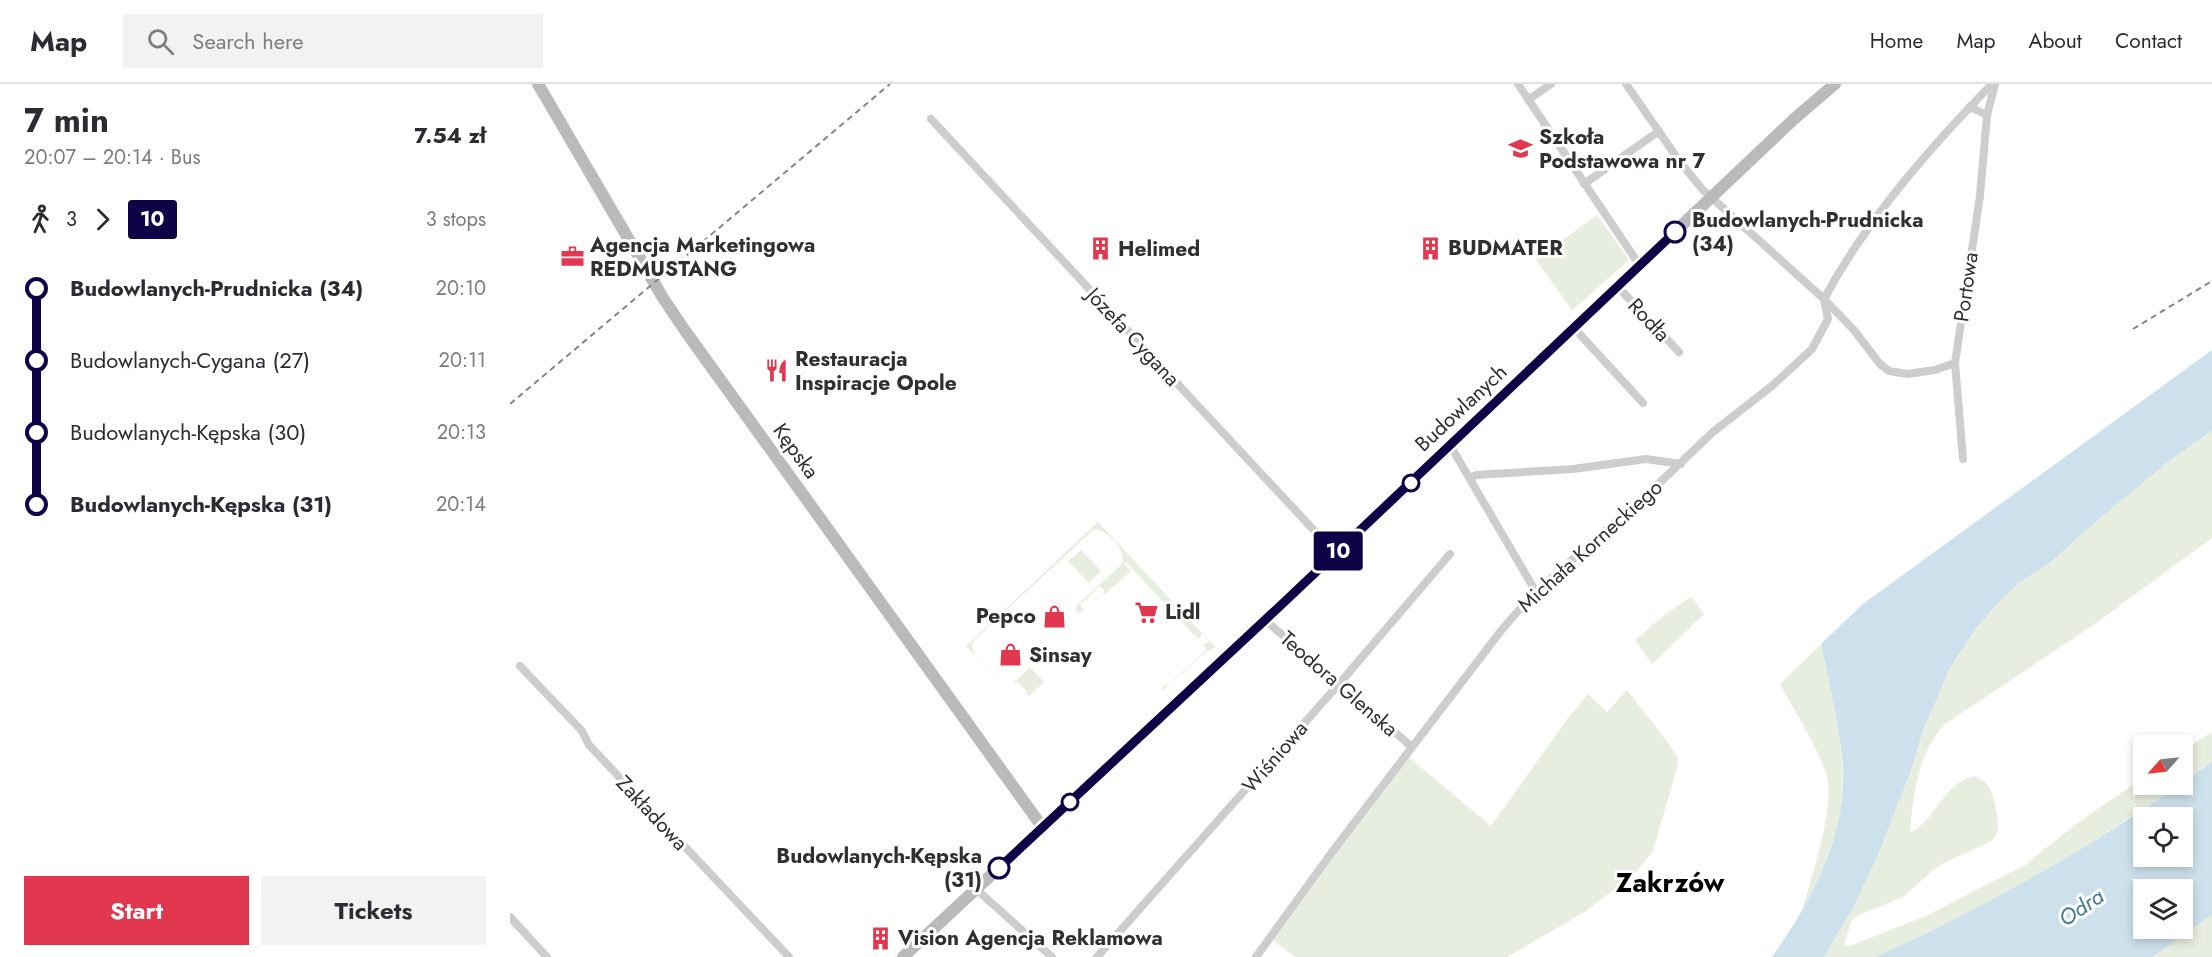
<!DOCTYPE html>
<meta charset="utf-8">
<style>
:root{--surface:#fff;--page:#f2f2f3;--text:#2b2b33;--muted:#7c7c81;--line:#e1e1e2;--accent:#e13850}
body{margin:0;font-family:Jost,sans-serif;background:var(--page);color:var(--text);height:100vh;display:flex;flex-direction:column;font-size:22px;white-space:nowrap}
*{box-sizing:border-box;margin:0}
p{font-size:20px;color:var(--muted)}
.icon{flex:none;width:33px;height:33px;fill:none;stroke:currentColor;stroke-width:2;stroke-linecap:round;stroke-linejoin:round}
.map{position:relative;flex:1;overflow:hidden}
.drawer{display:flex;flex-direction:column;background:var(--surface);width:510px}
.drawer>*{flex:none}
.badge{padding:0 12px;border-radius:4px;font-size:21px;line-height:39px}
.needle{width:39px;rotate:243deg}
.fabs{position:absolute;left:1623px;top:651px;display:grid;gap:12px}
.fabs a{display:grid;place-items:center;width:60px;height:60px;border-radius:0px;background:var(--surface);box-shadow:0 3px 9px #0003;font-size:30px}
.map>.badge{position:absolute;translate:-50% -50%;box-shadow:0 0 0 3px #fff}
.legs{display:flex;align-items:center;gap:9px;height:66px;padding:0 24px;font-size:20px}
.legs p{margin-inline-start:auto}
.overview{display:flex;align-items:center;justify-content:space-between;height:102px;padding:0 24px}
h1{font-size:33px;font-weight:700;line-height:45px}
.primary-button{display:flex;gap:12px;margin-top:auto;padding:12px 24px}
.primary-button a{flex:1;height:69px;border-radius:0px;background:var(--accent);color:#fff;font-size:24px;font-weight:700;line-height:69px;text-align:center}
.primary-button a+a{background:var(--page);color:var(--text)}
ul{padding:0 24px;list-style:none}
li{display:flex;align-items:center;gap:21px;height:72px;font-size:22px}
li i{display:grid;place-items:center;width:9px;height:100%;margin:0 8px;background:currentColor}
li i::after{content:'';width:15px;height:15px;margin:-8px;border:4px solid;border-radius:50%;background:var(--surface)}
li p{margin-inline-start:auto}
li:first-child i{background:linear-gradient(#0000 50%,currentColor 0)}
li:last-child i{background:linear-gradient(currentColor 50%,#0000 0)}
header{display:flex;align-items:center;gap:36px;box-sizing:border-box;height:84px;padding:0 30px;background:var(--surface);border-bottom:2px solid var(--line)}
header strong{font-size:28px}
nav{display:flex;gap:33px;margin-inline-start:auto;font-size:21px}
.search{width:420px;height:54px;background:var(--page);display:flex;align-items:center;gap:15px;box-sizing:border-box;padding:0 21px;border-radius:0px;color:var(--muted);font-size:22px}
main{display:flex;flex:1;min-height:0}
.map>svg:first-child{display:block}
.green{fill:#e7eddf}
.water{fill:#cce1ec;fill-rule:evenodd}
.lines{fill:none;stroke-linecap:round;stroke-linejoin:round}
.street{stroke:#cdcdcd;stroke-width:8}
.secondary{stroke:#bababa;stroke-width:12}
.rail{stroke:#858585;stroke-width:2;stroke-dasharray:6 4.5;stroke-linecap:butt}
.line-1-casing{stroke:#fff;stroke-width:14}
.line-1{stroke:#0e0347;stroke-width:9}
.stop-1-dot{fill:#fff;stroke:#0e0347;stroke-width:3}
.labels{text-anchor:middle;stroke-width:6;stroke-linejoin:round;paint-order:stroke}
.poi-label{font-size:21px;font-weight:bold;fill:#303030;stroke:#fff;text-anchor:start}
.stop-label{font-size:21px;font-weight:bold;fill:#303030;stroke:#fff;text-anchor:start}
.street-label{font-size:21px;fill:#303030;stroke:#fff}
.water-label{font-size:22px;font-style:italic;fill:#407791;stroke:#fff}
.district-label{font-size:27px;font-weight:bold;fill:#000;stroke:#fff}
</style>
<header>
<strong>Map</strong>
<div class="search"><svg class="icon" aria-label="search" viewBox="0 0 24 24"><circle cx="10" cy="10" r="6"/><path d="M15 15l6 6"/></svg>Search here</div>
<nav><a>Home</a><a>Map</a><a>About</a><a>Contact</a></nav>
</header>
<main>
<section class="drawer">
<div class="overview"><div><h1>7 min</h1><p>20:07 – 20:14 · Bus</p></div><b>7.54 zł</b></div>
<div class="legs"><svg class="icon" aria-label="walk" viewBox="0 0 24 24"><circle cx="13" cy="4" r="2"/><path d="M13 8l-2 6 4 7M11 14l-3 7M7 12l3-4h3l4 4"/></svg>3<svg class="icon" aria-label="forward" viewBox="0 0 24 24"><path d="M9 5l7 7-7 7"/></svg><b class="badge" style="background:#0e0347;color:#fff">10</b><p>3 stops</p></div>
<ul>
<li><i style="color:#0e0347"></i><b>Budowlanych-Prudnicka (34)</b><p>20:10</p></li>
<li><i style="color:#0e0347"></i><span>Budowlanych-Cygana (27)</span><p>20:11</p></li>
<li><i style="color:#0e0347"></i><span>Budowlanych-Kępska (30)</span><p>20:13</p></li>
<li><i style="color:#0e0347"></i><b>Budowlanych-Kępska (31)</b><p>20:14</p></li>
</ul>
<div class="primary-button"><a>Start</a><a>Tickets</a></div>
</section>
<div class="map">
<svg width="1702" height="873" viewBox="0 0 1702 873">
<rect width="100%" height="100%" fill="#fff"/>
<g class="green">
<path d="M1087,131L1119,176L1062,226L1026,176Z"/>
<path d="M1702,347V454L1579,544L1435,640C1407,671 1404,708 1400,747L1402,748C1427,734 1434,698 1465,692C1469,695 1474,697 1477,700C1483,706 1489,735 1488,743C1488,748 1485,753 1482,757L1436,778L1423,786L1393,813L1349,831L1342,836L1334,860L1336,862L1342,861L1416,832L1515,781L1566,740L1633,694L1634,700L1670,701L1551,778L1485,816L1394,860L1365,873H1314L1344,822L1368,771L1400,689L1413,647L1440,584L1466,544L1488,519L1509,499L1540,479L1583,440L1664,373Z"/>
<path d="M588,438L705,563L694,569L652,607V604L656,600L658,601L697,565L693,560L699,558L692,550L689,555L684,551L616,478L614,480L621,487L596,509L593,510L594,506L590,502L570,521L574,526L567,529L566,524L567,521L611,481C618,466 598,446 584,445L463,557L462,563L464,570L509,619L456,562Z"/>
<path d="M571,466L591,487L579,499L558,477Z"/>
<path d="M1181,513L1194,530L1142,580L1125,556L1157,529Z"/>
<path d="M1311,560C1327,632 1347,707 1317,778C1310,795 1301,811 1292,827C1301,794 1328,718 1315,686C1304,657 1285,628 1270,600Z"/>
<path d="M520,583L534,598L519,612L515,610L517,608L508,598L505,600L504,598Z"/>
<path d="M1117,606L1157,657L1168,674L1167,684L1143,767L1124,790L1076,827L997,873H785L760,854L896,671L981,742L1058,634L1078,610L1097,628Z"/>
<path d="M1702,648V678L1673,699V667Z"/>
<path d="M1702,828V873H1639Z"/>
</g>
<g class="water">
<path d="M1702,266V347L1664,373L1583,440L1540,479L1509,499L1488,519L1466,544L1440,584L1413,647L1400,689L1368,771L1344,822L1314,873H1262C1303,814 1340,749 1332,673C1328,635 1319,598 1311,560L1353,520Z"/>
<path d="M1702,678V831L1642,873H1365C1484,820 1598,753 1702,678ZM1634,734H1672V772H1634ZM1634,806H1672V844H1634Z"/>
</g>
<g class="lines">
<g class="street">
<path d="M1008,0L1130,182"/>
<path d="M1116,0L1170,78L1192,105L1314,215L1343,245L1370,280L1379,287L1397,290L1425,286L1445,279"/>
<path d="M1018,16L1041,0"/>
<path d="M1460,23L1477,31"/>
<path d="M421,35L826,470"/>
<path d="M1074,100L1149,47"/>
<path d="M1108,203L1169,268"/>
<path d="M1314,215C1357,135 1419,65 1482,0"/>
<path d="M1064,244L1133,319"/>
<path d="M940,361L1026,508"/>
<path d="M1453,375L1445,279L1470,112L1477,31L1485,0"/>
<path d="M960,394L966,391L1063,385L1136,375L1171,380"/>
<path d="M755,536L902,663"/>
<path d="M10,582L72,647L79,661L279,873"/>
<path d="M466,805L542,873"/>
<path d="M0,833L37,873"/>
<path d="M587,873L829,600L940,470"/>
<path d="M746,873L822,768L990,548L1020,513L1143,405L1203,348L1263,301L1302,265L1318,235L1314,215"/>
</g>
<g class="secondary">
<path d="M28,0L153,214L176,248L533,744"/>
<path d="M393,873L755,536L1284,35L1325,0"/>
</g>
<g class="rail">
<path d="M1623,245L1702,197"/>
<path d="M0,320L380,0"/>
</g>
</g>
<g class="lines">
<defs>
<path id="line-1" d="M489,784L769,523L1165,148"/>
</defs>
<use href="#line-1" class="line-1-casing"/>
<use href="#line-1" class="line-1"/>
</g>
<defs>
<symbol id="school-bare" viewBox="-9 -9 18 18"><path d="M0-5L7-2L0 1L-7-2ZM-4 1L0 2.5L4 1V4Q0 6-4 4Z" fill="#e13850" stroke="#fff" stroke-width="2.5" paint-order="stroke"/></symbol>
<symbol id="building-bare" viewBox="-9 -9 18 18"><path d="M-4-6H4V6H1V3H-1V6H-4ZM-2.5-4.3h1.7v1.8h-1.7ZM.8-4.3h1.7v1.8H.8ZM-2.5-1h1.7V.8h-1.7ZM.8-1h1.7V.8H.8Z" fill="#e13850" stroke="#fff" stroke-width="2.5" paint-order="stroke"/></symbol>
<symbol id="office-bare" viewBox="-9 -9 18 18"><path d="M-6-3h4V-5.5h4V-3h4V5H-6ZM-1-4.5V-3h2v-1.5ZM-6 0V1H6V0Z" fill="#e13850" stroke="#fff" stroke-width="2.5" paint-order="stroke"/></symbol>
<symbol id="restaurant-bare" viewBox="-9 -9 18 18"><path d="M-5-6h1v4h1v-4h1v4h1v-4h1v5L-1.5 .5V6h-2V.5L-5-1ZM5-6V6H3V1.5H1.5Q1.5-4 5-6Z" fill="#e13850" stroke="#fff" stroke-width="2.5" paint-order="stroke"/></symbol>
<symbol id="supermarket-bare" viewBox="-9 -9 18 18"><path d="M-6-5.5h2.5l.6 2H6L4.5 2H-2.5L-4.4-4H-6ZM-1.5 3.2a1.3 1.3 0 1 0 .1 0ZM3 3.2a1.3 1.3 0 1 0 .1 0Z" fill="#e13850" stroke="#fff" stroke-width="2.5" paint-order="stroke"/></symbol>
<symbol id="shop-bare" viewBox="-9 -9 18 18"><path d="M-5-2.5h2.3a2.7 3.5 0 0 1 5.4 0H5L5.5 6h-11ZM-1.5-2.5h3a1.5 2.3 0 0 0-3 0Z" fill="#e13850" stroke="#fff" stroke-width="2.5" paint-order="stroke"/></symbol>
</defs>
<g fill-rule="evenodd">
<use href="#school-bare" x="994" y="48" width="33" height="33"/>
<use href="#building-bare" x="904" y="148" width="33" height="33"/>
<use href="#building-bare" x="574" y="148" width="33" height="33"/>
<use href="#office-bare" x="46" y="156" width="33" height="33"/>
<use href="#restaurant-bare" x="250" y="270" width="33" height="33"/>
<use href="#supermarket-bare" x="620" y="512" width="33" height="33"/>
<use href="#shop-bare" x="528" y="516" width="33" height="33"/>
<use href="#shop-bare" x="484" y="554" width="33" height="33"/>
<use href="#building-bare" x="354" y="838" width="33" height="33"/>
</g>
<g class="stop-1-dot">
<circle cx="1165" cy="148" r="10"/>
<circle cx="901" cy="399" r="8"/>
<circle cx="560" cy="718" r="8"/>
<circle cx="489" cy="784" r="10"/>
</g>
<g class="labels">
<g class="poi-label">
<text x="1029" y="60">Szkoła<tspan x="1029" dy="24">Podstawowa nr 7</tspan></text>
<text x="80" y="168">Agencja Marketingowa<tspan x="80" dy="24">REDMUSTANG</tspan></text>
<text x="938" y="171">BUDMATER</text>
<text x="608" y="172">Helimed</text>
<text x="285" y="282">Restauracja<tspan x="285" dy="24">Inspiracje Opole</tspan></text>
<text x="655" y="535">Lidl</text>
<text x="526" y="539" text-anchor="end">Pepco</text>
<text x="519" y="578">Sinsay</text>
<text x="388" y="861">Vision Agencja Reklamowa</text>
</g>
<g class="stop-label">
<text x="1182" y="143">Budowlanych-Prudnicka<tspan x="1182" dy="24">(34)</tspan></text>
<text x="472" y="779" text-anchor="end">Budowlanych-Kępska<tspan x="472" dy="24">(31)</tspan></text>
</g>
<g class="street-label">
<text transform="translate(1456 203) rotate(-82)" y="7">Portowa</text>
<text transform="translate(1139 236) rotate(47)" y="7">Rodła</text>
<text transform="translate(623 253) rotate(47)" y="7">Józefa Cygana</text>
<text transform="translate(951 324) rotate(-43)" y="7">Budowlanych</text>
<text transform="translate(286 367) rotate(54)" y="7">Kępska</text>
<text transform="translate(1080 462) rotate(-42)" y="7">Michała Korneckiego</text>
<text transform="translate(829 600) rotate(41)" y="7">Teodora Glenska</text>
<text transform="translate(765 673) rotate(-49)" y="7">Wiśniowa</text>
<text transform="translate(142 729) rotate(47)" y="7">Zakładowa</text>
</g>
<g class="water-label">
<text transform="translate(1571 823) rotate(-34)" y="8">Odra</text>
</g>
<g class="district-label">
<text x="1160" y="808">Zakrzów</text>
</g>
</g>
</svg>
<div class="fabs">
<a><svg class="needle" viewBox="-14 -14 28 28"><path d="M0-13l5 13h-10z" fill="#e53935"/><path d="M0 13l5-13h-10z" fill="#7c7c81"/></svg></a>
<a><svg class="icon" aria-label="locate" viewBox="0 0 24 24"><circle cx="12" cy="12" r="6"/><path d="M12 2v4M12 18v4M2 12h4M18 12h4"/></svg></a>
<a><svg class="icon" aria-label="layers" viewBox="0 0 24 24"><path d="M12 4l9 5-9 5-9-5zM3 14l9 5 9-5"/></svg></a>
</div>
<b class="badge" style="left:828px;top:467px;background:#0e0347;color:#fff">10</b>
</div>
</main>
